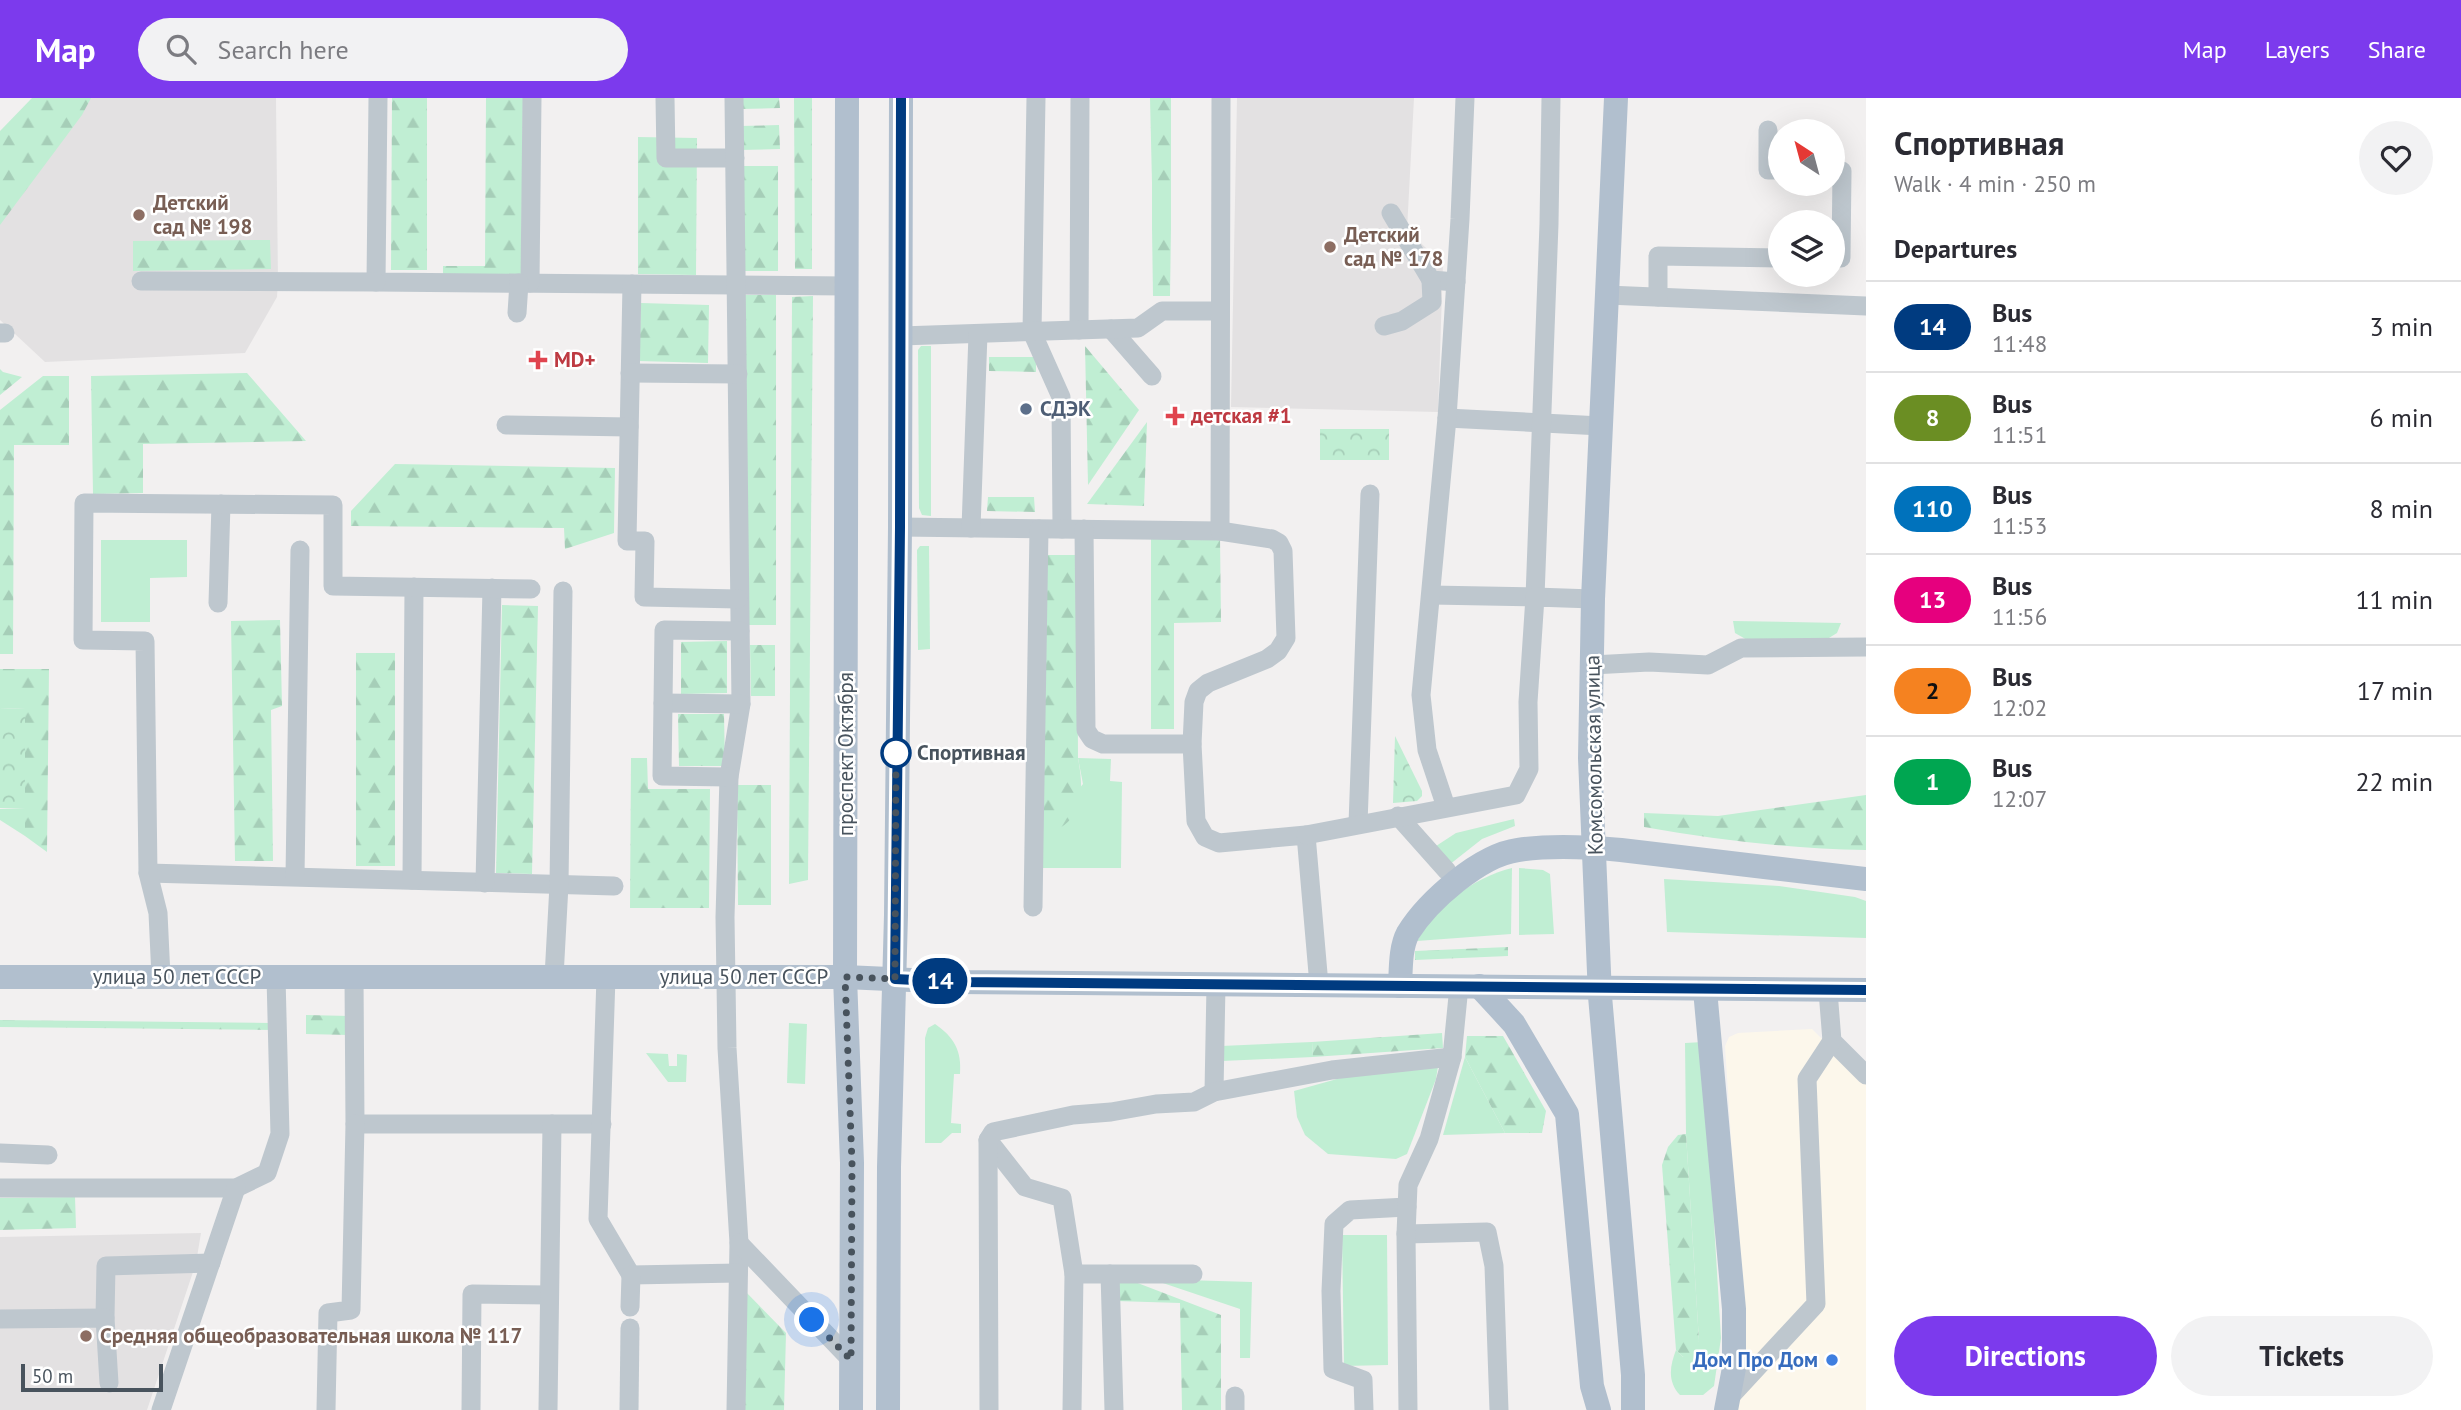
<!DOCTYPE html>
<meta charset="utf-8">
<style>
:root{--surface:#fff;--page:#f2f2f3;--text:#2b2b33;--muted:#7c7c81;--line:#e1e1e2;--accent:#7c3aed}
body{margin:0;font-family:"PT Sans",sans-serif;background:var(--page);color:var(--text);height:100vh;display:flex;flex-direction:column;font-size:26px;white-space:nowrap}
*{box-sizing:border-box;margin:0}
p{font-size:23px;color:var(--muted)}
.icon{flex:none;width:38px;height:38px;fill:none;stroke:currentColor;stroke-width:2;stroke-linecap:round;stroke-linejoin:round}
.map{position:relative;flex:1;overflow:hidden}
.drawer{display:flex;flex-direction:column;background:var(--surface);width:595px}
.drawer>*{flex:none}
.badge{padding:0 14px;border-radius:23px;font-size:24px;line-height:46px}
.needle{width:46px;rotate:324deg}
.controls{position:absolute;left:1768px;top:21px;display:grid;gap:14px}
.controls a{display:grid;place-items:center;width:77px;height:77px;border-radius:50%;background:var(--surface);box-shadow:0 7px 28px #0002;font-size:35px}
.scale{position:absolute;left:21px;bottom:18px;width:142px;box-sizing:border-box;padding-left:7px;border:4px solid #48535d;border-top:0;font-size:19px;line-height:24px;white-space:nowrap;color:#48535d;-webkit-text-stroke:5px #fff;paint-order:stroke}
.you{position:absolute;width:35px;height:35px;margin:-18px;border:5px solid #fff;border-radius:50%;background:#1a73e8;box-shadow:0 0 0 10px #1a73e833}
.map>.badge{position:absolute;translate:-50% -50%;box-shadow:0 0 0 4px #fff}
h2{padding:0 28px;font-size:26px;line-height:63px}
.round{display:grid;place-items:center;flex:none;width:74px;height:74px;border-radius:37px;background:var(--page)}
.headline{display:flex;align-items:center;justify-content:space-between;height:119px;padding:0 28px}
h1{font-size:33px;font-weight:800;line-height:52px}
.cta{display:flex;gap:14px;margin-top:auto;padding:14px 28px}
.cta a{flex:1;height:80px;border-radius:42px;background:var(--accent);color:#fff;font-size:28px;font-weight:800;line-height:80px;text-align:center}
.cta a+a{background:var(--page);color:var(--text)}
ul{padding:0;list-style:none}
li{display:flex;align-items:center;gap:21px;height:91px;padding:0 28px;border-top:2px solid var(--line)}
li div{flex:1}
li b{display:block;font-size:26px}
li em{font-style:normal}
li .badge{min-width:77px;font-weight:700;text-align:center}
header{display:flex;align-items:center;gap:42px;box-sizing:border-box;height:98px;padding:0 35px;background:var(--accent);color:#fff}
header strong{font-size:33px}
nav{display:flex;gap:38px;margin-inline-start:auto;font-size:24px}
.search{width:490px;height:63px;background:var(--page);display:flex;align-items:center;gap:18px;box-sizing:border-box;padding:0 24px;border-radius:38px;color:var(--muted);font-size:26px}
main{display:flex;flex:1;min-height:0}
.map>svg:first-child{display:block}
.commercial{fill:#fcf7eb}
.education{fill:#e3e1e2}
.green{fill:#c0eed3}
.forest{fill:url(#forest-firs)}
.park{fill:url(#park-crowns)}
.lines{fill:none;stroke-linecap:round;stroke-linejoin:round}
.minor{stroke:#bec7ce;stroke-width:19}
.major{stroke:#b1bfce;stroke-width:24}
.line-casing{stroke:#fff;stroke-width:16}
.line{stroke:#003b80;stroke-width:10}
.walk{stroke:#48535d;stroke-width:7;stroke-dasharray:0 12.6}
.education-dot{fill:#8d6e63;stroke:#fff;stroke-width:2.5}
.health-dot{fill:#e0444e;stroke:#fff;stroke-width:2.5}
.service-dot{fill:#5c6f8a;stroke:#fff;stroke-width:2.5}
.stop-dot{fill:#fff;stroke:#003b80;stroke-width:3.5}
.shop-dot{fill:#3f7fe0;stroke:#fff;stroke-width:2.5}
.labels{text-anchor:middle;stroke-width:5;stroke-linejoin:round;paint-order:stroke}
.education-label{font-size:21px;font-weight:bold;fill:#785e54;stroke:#fff;text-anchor:start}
.health-label{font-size:21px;font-weight:bold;fill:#be3a42;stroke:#fff;text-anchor:start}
.service-label{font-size:21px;font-weight:bold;fill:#4e5e75;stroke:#fff;text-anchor:start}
.stop-label{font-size:21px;font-weight:bold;fill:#48535d;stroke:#fff;text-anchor:start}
.street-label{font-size:21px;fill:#48535d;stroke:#fff}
.shop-label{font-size:21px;font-weight:bold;fill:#366cbe;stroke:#fff;text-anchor:end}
</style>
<header>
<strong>Map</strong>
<div class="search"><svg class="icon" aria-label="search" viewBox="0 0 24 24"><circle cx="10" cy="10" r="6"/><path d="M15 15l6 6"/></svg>Search here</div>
<nav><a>Map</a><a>Layers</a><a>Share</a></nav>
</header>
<main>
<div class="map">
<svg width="1866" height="1312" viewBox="0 0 1866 1312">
<defs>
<pattern id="forest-firs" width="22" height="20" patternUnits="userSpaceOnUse" patternTransform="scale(1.75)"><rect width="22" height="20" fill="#c0eed3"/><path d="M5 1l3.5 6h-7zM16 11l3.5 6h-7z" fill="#a6ceb8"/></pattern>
<pattern id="park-crowns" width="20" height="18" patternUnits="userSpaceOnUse" patternTransform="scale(1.75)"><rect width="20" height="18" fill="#c0eed3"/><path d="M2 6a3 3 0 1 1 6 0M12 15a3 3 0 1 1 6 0" fill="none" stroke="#a6ceb8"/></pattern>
</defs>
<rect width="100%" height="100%" fill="#f2f0f0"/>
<path class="commercial" d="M1812,931L1866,985V1312H1738L1742,1210L1725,948L1729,939L1738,935Z"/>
<g class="education">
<path d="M41,0H276L278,183L277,199L245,255L45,264L0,222V50Z"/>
<path d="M1237,0H1414L1407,132L1443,166L1438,314L1231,309Z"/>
<path d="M201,1135L196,1165L147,1312H0V1139Z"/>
</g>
<g class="green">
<rect x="1152" y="85" width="19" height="45"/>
<path d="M921,248H931V418L922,417L919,410L918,252Z"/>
<path d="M101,442H187V479L150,480V524H101Z"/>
<path d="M920,448H929L930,551L918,552L917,452Z"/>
<path d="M1733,523L1841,525L1837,535L1824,543H1749L1735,535Z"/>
<path d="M0,591H25V610L0,611Z"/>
<path d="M1078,660L1111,661L1110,683L1122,684L1121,770H1042V738L1083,686Z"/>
<path d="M0,711H25V738L0,722Z"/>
<path d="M1514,721L1515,728L1482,741L1449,767L1433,750L1456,735Z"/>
<path d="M1512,770L1511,836L1417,843C1437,808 1472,780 1512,770Z"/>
<path d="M1519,770L1543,772L1550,776L1554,836L1519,837Z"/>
<path d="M1664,781L1779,788L1855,799L1866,803V840L1667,834Z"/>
<path d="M789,925L807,926L805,986L787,985Z"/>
<path d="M935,926C954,939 962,953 960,976H954L951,1025L961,1026V1035H952L941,1045H925V940L928,930Z"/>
<path d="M1312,944L1313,959L1222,963L1221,948Z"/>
<path d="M1703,944L1721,1240L1714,1288L1703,1297H1680C1667,1283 1670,1268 1676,1252L1683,1259L1699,1243L1686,1036L1685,945Z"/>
<path d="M646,955L668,956L669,968H677V956L687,957L686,984H668Z"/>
<path d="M1465,959L1505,1035L1443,1037Z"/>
<path d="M1438,968L1436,981L1407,1056L1396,1061L1328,1056L1305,1037L1297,1019L1294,993L1362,974Z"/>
<path d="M1342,1137H1387L1388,1267L1344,1268Z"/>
<path d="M1151,1181L1252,1184L1250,1260H1240V1211Z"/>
</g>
<g class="forest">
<path d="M32,0H91L82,17L0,127V33Z"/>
<path d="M392,0H427V172H391Z"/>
<path d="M486,0H523L521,179H443V168H485Z"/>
<path d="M739,0H779L780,10L739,11Z"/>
<path d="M794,0H812V171H795Z"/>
<path d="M1150,0H1171V85H1152Z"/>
<path d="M779,27L780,51L739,52V28Z"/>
<path d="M638,39L697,40L696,177L638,176Z"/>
<rect x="742" y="68" width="36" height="105"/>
<path d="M1152,130H1171L1170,198H1153Z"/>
<path d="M270,142L271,171L133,173V143Z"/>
<path d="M745,197H776V527H746Z"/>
<path d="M813,198L808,782L789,786L792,199Z"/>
<path d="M641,205L709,207L708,265L639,263Z"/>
<path d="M1085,248L1139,312L1088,387Z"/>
<path d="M989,259H1036V274L989,273Z"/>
<path d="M0,271L3,274L22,279L0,297Z"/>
<path d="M247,275L306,343L143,346V395L93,396L91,278Z"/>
<path d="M43,278H69V347H14L13,556H0V312Z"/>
<path d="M1147,324L1144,408L1087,406Z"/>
<path d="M395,366L615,370L614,435L565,451L564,430L351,428V413Z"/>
<path d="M988,399H1034L1035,414L987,413Z"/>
<path d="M1151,439H1220L1221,524L1174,525V631H1151Z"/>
<path d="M1046,457H1077L1078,660C1085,698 1083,725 1042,738Z"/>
<path d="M502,507L538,508L532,776L496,775Z"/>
<path d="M280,522L282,608L271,612L273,763H235L231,523Z"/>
<path d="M727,543V595L681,596V544Z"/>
<path d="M750,547H775V598H751Z"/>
<rect x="356" y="555" width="39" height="213"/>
<path d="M0,571H49L47,754L25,738V592L0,591Z"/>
<path d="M678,616H724L725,668H679Z"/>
<path d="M631,660H647L648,691H710L709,810H630Z"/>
<path d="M737,687H771V807H738Z"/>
<path d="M1866,697V752C1791,751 1718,742 1644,729V715L1718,718Z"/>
<path d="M1508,849V858L1415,862V853Z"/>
<path d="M306,917L350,918L349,937L306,936Z"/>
<path d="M0,922L272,925V932L0,929Z"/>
<path d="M1442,935L1443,950L1313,959L1312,944Z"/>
<path d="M1467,938H1503L1546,1013L1542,1035H1505L1465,959Z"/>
<path d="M1686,1036L1699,1243C1696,1253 1693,1257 1683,1259L1676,1252L1662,1067L1668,1049L1678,1037Z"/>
<path d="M75,1099L76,1130L0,1132V1100Z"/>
<path d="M1117,1184H1135L1221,1217V1312H1182L1180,1205L1116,1203Z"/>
<path d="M744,1192L786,1235L784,1312H743Z"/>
</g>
<g class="park">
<rect x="1320" y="331" width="69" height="31"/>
<path d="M25,610V711L0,710V611Z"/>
<path d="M1395,638L1422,693V698L1417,703L1393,705Z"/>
</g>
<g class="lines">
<g class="minor">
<path d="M378,0L376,184L847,188"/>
<path d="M665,0L666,60H735"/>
<path d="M734,0L741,606L729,679L725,819L727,950L739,1145L736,1312"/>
<path d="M1036,0L1032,234L1061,299L1062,431"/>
<path d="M1768,32V72H1780"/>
<path d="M1832,72L1842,73L1841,160H1832"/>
<path d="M1391,115L1431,182L1456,184"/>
<path d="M141,183L376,184"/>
<path d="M530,185L532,0"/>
<path d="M632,186L627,443H645L644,499L738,501"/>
<path d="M1607,197L1866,208"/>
<path d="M1658,199V158L1780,160"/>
<path d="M517,215L519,185"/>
<path d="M1384,228L1402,223L1432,204L1431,182"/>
<path d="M1111,231L1152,278"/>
<path d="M1079,232L1080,0"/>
<path d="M0,235H5"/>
<path d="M901,238L1138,230L1162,213H1220"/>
<path d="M630,275L738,276"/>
<path d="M1447,320L1601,328"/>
<path d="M506,327L629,329"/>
<path d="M900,429L1220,433L1272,441L1279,445L1283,453L1286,540L1278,553L1267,561L1208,585L1198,593L1194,604L1192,646"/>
<path d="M971,430L978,236"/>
<path d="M1084,431L1086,632L1092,641L1103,646H1192L1196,723L1205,739L1219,745L1306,737L1319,887"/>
<path d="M1220,433L1221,0"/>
<path d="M1431,497L1535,499L1549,126L1551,0"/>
<path d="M218,505L221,406"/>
<path d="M1592,567L1649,564L1708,567L1741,550L1866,549"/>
<path d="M663,605L741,606"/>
<path d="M729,679L662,678L664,532L740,533"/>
<path d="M1446,709L1427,652L1421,597L1447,320L1460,121L1465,0"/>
<path d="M1398,718L1447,773"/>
<path d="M1358,726L1370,396"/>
<path d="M1306,737L1516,697L1529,671L1528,604L1535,499L1593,501"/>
<path d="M148,775L614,788"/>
<path d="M295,778L300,452"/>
<path d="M412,782L414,489"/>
<path d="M485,785L492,490"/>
<path d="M1033,809L1039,431"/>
<path d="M161,879L158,815L148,775L145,543L83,542L84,405L333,407V488L531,491"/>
<path d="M354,879L355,1026H602"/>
<path d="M554,879L559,787L563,493"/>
<path d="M606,879L598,1121L631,1177L738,1175"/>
<path d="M1828,893L1832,943L1866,977"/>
<path d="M1214,994L1216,887"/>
<path d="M988,1042L1025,1089L1062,1100L1074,1176"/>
<path d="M0,1055L48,1057"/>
<path d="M0,1090H236L267,1075L280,1036L276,879"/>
<path d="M1406,1136L1487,1134L1494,1168L1499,1312"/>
<path d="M739,1145L851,1262"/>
<path d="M1110,1176L1114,1312"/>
<path d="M630,1209L631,1177"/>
<path d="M105,1220L106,1168L211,1165"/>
<path d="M0,1221L105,1220L109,1285"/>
<path d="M1235,1298V1312"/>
<path d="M1727,1302L1816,1206L1807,981L1832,943"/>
<path d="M161,1312L236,1090"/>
<path d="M326,1312L328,1215L351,1212L355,1026"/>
<path d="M471,1312L472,1196L549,1197"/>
<path d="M548,1312L552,1026"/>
<path d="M629,1312L630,1230"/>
<path d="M989,1312L988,1042L993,1034L1073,1017L1111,1014L1156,1006L1194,1004L1214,994L1332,972L1452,959"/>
<path d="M1072,1312L1074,1176H1193"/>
<path d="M1364,1312L1363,1282L1333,1271L1331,1193L1334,1126L1350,1112L1407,1109"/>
<path d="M1408,1312L1406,1136L1408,1087L1429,1041L1452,959L1459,888"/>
</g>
<g class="major">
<path d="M847,0L845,879L852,1065L851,1312"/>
<path d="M1616,0L1593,501L1590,660L1600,898L1633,1277V1312"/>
<path d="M0,879H845L955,884L1866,892"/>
<path d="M1400,888C1401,871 1400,850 1408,835C1428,803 1480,757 1518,752C1551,747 1588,749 1621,752L1866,781"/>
<path d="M1479,888L1514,926L1567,1016L1592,1288L1599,1312"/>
<path d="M1705,892L1734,1211V1270L1726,1312"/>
<path d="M888,1312L889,1069L896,817L900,429L901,0"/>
</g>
</g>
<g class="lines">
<defs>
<path id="line" d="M901,0L900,429L895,881L955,884L1866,892"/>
</defs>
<use href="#line" class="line-casing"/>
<use href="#line" class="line"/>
<path class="walk" d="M812,1222L851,1262L852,1065L845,879L895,881L896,655"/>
</g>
<g class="education-dot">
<circle cx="139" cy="117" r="7"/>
<circle cx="1330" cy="149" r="7"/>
<circle cx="86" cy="1238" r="7"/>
</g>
<g class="health-dot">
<path d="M534.5 251.5h7v7h7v7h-7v7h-7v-7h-7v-7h7z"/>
<path d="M1171.5 307.5h7v7h7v7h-7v7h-7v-7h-7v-7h7z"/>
</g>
<circle class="service-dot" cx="1026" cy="311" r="7"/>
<circle class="stop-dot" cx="896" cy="655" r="14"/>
<circle class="shop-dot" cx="1832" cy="1262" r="7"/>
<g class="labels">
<g class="education-label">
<text x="153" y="112">Детский<tspan x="153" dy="24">сад № 198</tspan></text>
<text x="1344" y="144">Детский<tspan x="1344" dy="24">сад № 178</tspan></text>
<text x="100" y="1245">Средняя общеобразовательная школа № 117</text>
</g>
<g class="health-label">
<text x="554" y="269">MD+</text>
<text x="1191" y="325">детская #1</text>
</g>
<g class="service-label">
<text x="1040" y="318">СДЭК</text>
</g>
<g class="stop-label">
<text x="917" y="662">Спортивная</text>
</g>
<g class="street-label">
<text transform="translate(846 656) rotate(-90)" y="7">проспект Октября</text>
<text transform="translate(1594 657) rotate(-91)" y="7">Комсомольская улица</text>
<text x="177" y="886">улица 50 лет СССР</text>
<text x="744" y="886">улица 50 лет СССР</text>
</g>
<g class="shop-label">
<text x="1818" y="1269">Дом Про Дом</text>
</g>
</g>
</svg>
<div class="controls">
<a><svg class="needle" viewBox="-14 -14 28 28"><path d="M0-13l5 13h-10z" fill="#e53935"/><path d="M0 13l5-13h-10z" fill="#7c7c81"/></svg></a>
<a><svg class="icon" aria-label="layers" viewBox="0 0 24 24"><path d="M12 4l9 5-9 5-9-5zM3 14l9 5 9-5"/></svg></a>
</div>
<div class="scale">50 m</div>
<div class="you" style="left:812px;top:1222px"></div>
<b class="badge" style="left:940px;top:883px;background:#003b80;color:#fff">14</b>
</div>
<section class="drawer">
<div class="headline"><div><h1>Спортивная</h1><p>Walk · 4 min · 250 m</p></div><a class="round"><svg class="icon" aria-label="heart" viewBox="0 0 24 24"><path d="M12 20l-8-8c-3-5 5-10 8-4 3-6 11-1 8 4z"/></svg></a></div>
<h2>Departures</h2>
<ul>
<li><span class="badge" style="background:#003b80;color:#fff">14</span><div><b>Bus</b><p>11:48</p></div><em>3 min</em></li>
<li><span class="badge" style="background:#6b8e23;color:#fff">8</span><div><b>Bus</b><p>11:51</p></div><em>6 min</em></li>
<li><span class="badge" style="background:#0072bc;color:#fff">110</span><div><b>Bus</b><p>11:53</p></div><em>8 min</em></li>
<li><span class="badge" style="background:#e6007e;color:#fff">13</span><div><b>Bus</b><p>11:56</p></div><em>11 min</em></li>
<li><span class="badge" style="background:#f58220;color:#111">2</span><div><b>Bus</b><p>12:02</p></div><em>17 min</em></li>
<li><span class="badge" style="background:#00a651;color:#fff">1</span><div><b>Bus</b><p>12:07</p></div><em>22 min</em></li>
</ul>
<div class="cta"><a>Directions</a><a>Tickets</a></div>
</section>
</main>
